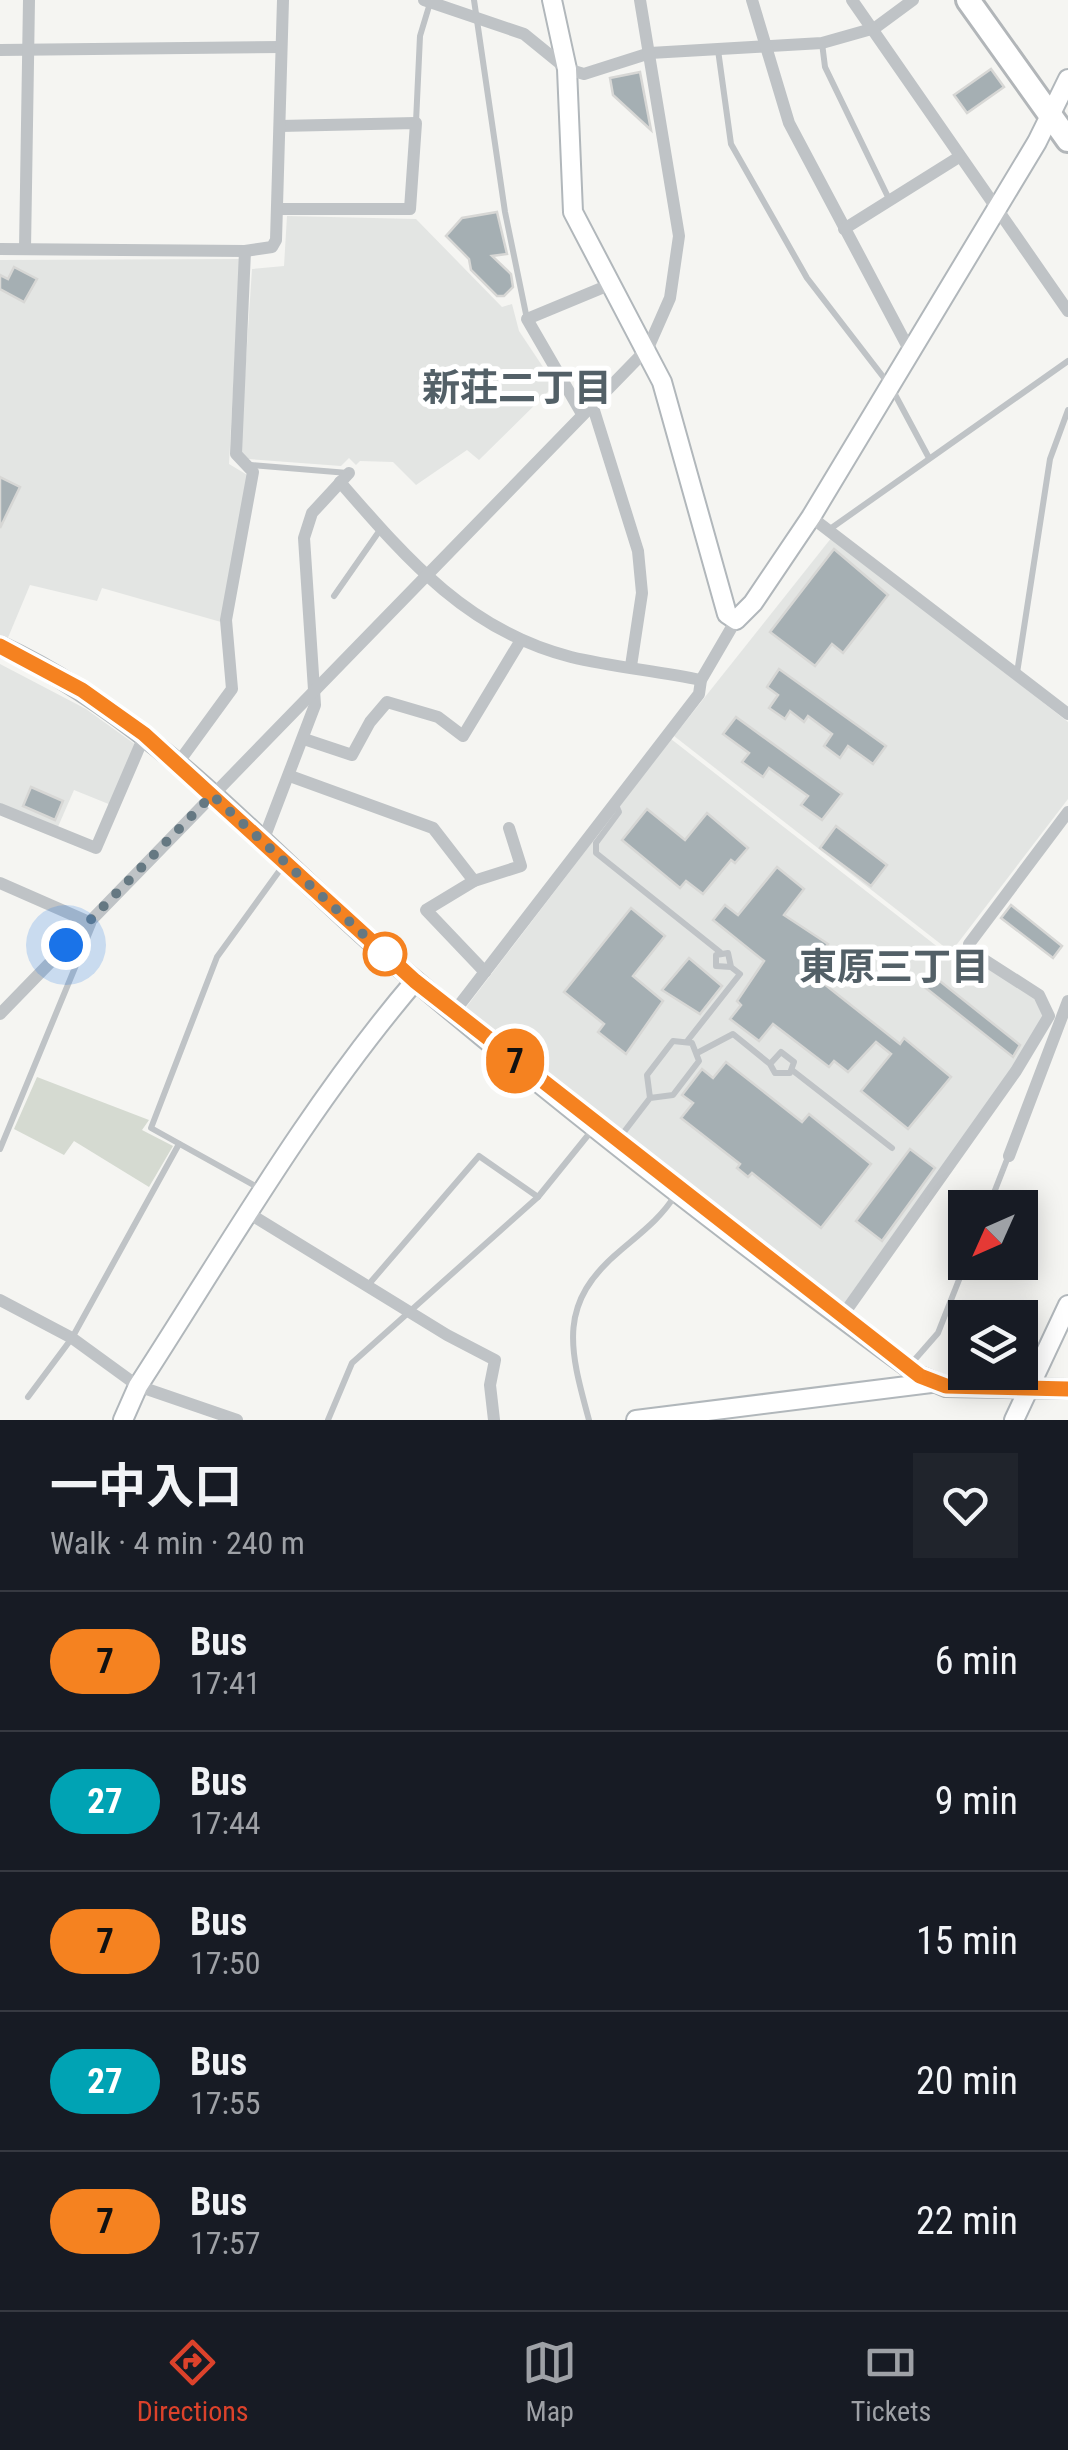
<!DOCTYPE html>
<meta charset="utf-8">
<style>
:root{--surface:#171b24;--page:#20242c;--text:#f1f3f6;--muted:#9ea1a6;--line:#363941;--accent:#dc422b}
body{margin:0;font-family:"Roboto Condensed","Noto Sans JP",sans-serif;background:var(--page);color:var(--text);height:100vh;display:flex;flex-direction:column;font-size:38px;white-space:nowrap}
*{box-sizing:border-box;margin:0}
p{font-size:32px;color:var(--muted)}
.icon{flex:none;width:55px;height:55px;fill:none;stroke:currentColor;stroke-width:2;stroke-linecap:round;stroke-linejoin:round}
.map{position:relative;height:1420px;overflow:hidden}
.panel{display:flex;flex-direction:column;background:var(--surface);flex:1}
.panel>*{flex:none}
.badge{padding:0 20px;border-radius:32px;font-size:35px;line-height:65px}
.needle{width:65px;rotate:225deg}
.buttons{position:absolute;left:948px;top:1190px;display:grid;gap:20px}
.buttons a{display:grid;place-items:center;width:90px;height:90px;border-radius:0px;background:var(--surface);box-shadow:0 5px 25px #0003;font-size:50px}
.you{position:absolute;width:50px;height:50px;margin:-25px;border:8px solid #fff;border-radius:50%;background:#1a73e8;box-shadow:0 0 0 15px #1a73e833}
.map>.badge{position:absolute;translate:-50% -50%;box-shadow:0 0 0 5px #fff}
.round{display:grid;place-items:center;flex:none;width:105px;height:105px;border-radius:0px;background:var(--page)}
.overview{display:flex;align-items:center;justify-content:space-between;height:170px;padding:0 50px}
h1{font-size:48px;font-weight:700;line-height:75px}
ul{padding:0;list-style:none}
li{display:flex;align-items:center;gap:30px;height:140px;padding:0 50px;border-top:2px solid var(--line)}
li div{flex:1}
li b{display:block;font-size:38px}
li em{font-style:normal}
li .badge{min-width:110px;font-weight:700;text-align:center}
.tabs{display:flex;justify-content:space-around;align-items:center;height:140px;border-top:2px solid var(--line);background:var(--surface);font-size:28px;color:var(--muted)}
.tabs a{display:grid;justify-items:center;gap:5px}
.tabs .current{color:var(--accent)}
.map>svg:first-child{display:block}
.built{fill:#e3e5e3}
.green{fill:#d5dad1}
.building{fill:#a5afb3;stroke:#d7d7d5;stroke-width:2.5}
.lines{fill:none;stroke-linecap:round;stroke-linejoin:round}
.secondary-casing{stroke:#b1b7bb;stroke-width:22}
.highway-casing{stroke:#b2b6b9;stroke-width:28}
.lane{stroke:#bfc3c6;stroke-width:6}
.street{stroke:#bfc3c6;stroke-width:12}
.secondary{stroke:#fff;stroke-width:18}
.highway{stroke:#fff;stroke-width:22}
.line-casing{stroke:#fff;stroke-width:22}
.line{stroke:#f58220;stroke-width:15}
.walk{stroke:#657882;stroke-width:10;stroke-dasharray:0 18}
.stop-dot{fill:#fff;stroke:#f58220;stroke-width:5}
.labels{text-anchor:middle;stroke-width:10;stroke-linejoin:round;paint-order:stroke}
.neighbourhood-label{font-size:38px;font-weight:bold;fill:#536067;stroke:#fff}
</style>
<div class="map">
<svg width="1068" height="1420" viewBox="0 0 1068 1420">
<rect width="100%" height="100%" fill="#f5f5f2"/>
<g class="built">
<path d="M287,216L416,219L502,307L512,304L519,331L555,385L479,460L467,450L416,485L393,462L360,461L356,465L349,458L341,466L248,459L240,452L252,269L284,266Z"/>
<path d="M240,259L229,464L249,476L221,622L102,588L97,601L30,585L7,640L0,636V260Z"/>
<path d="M832,537L1068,722V799L951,952L674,736Z"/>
<path d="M0,664L86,709L136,745L111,805L74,790L57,829L0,805Z"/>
<path d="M671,739L957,962L964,953L1036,999L1044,1016L1032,1041L842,1306L464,1010Z"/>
</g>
<path class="green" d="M37,1077L149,1120L142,1130L173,1146L149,1187L74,1141L64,1155L14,1129Z"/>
<g class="building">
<path d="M991,69L1004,87L967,113L954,95Z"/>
<path d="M640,72L651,130L613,95L610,78Z"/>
<path d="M497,212L507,254L492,256L511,274L513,287L504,296H497L471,270L469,259L446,236L462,218Z"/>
<path d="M14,267L37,279L24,302L0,289V275L8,279Z"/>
<path d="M0,477L20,487L0,528Z"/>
<path d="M834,549L888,595L843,653L832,644L815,666L770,632Z"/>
<path d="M779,669L886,746L873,764L848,746L840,758L824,746L832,734L808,716L804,722L790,711L785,719L769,708L778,695L767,687Z"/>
<path d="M736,717L842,794L822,820L801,805L808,796L769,768L763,777L742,762L749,753L723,734Z"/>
<path d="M31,787L63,801L55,820L23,806Z"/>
<path d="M647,809L685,840L707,813L748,848L735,863L731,860L703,894L686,881L680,888L622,840Z"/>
<path d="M836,826L887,865L871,886L820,848Z"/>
<path d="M777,867L804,889L784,915L828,944L825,948L836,957L818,979L900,1044L904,1038L951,1077L908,1129L861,1091L891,1054L876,1042L848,1072L834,1061L829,1067L773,1024L759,1041L730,1019L741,1005L737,1001L764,961L713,920L725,905L738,915Z"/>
<path d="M1011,905L1062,946L1053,958L1001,918Z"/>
<path d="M631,908L665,936L633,976L663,1001L626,1054L598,1032L604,1024L564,992Z"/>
<path d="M689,958L722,986L700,1014L662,990Z"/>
<path d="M931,974L1020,1045L1013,1057L922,985Z"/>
<path d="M726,1062L802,1122L809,1114L871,1164L821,1228L752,1173L748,1177L737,1168L740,1164L681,1118L693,1103L682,1095L702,1069L713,1078Z"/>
<path d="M910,1149L935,1168L882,1241L856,1221Z"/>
</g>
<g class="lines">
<defs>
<g id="secondary">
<path d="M552,0L567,69L573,212L662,382L727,614L736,620L753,603L811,517L1037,142L1068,79"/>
<path d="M0,646C166,723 280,868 418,983C579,1119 750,1251 920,1376L946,1387L1068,1389"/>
<path d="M123,1420L138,1386C226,1250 309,1105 415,981"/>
<path d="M636,1420L931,1383"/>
<path d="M1014,1420L1068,1305"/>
</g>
<path id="highway" d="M968,0L1068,140"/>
</defs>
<use href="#secondary" class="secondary-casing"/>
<use href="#highway" class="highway-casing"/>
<g class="lane">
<path d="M474,0L505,212L527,319"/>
<path d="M822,43L825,67L889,199"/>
<path d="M718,50L731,144L807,278L891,387L929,458"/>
<path d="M416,122L420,36L430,3"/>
<path d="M251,465L348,473"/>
<path d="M830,529L1068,361"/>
<path d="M334,596L380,530"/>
<path d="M1017,673L1050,459L1068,410"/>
<path d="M615,803L619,812L596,843V853L720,952"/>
<path d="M688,1040L740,974L731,967L728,953L716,955V966L731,967"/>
<path d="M699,1052L733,1034L770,1064L775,1073H790L794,1062L781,1052L770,1064"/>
<path d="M792,1070L892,1148"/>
<path d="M617,1141L650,1098L647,1075L673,1041L692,1043L699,1061L673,1095L650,1098"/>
<path d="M0,1149L93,924L90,923"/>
<path d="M259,1188L151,1128L217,957L285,863"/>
<path d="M988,1208L1008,1157"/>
<path d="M369,1284L479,1156L538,1197"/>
<path d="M910,1365L938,1333L966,1262"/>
<path d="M28,1397L72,1338L179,1144"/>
<path d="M328,1420L352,1363L538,1197L593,1129"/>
<path d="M589,1420C569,1347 557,1303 621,1250C642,1232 661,1218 676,1194"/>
</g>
<g class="street">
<path d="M424,0L524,34L567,69L584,74L650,53L822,43L875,28L913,0"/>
<path d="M752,0L789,123L911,353"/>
<path d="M852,0L1068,311"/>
<path d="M0,50L281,47"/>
<path d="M277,209H410L416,123L280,126"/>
<path d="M844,229L959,157"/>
<path d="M0,249L245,251L272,247L276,240L283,0"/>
<path d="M25,249L29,0"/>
<path d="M592,404L638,551L642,593L631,666"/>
<path d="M582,414L527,319L609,285"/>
<path d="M340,482C406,558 468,631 571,657C613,667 658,671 701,680"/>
<path d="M811,517L1068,714"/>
<path d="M304,739L352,755L370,722L387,702L438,717L463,736L521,640"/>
<path d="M178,763L232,689L226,620L253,472L236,454L245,251"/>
<path d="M290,776L433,828L474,881"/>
<path d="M0,809L96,848L145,734"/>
<path d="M263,841L315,705L304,538L312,513L349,473"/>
<path d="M0,883L89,922"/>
<path d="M485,972L426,910L474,881L521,866L509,828"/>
<path d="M454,1012L699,694L701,680L736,620"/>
<path d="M0,1014L648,348L670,298L679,236L640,0"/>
<path d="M1009,1156L1068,1001"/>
<path d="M250,1214L447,1335L495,1360L490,1385L494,1420"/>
<path d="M0,1300L72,1338L138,1386L237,1420"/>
<path d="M843,1315L1016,1071L1049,1016L1039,995L972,952L969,944L1068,812"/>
</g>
<use href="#secondary" class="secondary"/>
<use href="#highway" class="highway"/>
</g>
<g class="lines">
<defs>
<path id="line" d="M0,646L82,690L144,734L415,981L920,1376L946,1386L1068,1389"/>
</defs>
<use href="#line" class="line-casing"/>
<use href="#line" class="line"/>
<path class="walk" d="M66,945L212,795L389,958L385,954"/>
</g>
<circle class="stop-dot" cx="385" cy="954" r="20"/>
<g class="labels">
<g class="neighbourhood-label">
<text x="517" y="401">新荘二丁目</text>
<text x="894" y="980">東原三丁目</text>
</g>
</g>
</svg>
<div class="buttons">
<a><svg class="needle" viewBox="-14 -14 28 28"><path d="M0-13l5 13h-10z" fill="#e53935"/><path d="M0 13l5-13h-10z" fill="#9ea1a6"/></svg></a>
<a><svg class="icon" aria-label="layers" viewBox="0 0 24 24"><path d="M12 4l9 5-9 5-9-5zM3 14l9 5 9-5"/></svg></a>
</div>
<div class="you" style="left:66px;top:945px"></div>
<b class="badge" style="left:515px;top:1061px;background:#f58220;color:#111">7</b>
</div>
<section class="panel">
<div class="overview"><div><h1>一中入口</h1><p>Walk · 4 min · 240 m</p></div><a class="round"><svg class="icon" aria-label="heart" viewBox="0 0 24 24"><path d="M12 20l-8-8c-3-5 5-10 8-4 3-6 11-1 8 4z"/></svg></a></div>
<ul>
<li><span class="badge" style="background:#f58220;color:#111">7</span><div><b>Bus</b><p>17:41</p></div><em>6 min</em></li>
<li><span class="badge" style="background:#00a3b4;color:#fff">27</span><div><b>Bus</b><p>17:44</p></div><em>9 min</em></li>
<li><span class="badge" style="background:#f58220;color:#111">7</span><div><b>Bus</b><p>17:50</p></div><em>15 min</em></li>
<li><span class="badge" style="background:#00a3b4;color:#fff">27</span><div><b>Bus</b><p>17:55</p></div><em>20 min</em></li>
<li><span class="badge" style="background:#f58220;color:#111">7</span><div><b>Bus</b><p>17:57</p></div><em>22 min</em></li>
</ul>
</section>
<nav class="tabs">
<a class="current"><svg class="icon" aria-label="directions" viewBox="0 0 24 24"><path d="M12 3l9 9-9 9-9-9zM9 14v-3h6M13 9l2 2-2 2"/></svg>Directions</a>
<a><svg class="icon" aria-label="map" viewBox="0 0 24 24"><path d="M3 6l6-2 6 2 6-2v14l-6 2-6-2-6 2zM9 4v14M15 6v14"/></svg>Map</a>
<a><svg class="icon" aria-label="tickets" viewBox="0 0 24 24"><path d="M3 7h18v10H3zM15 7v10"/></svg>Tickets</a>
</nav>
